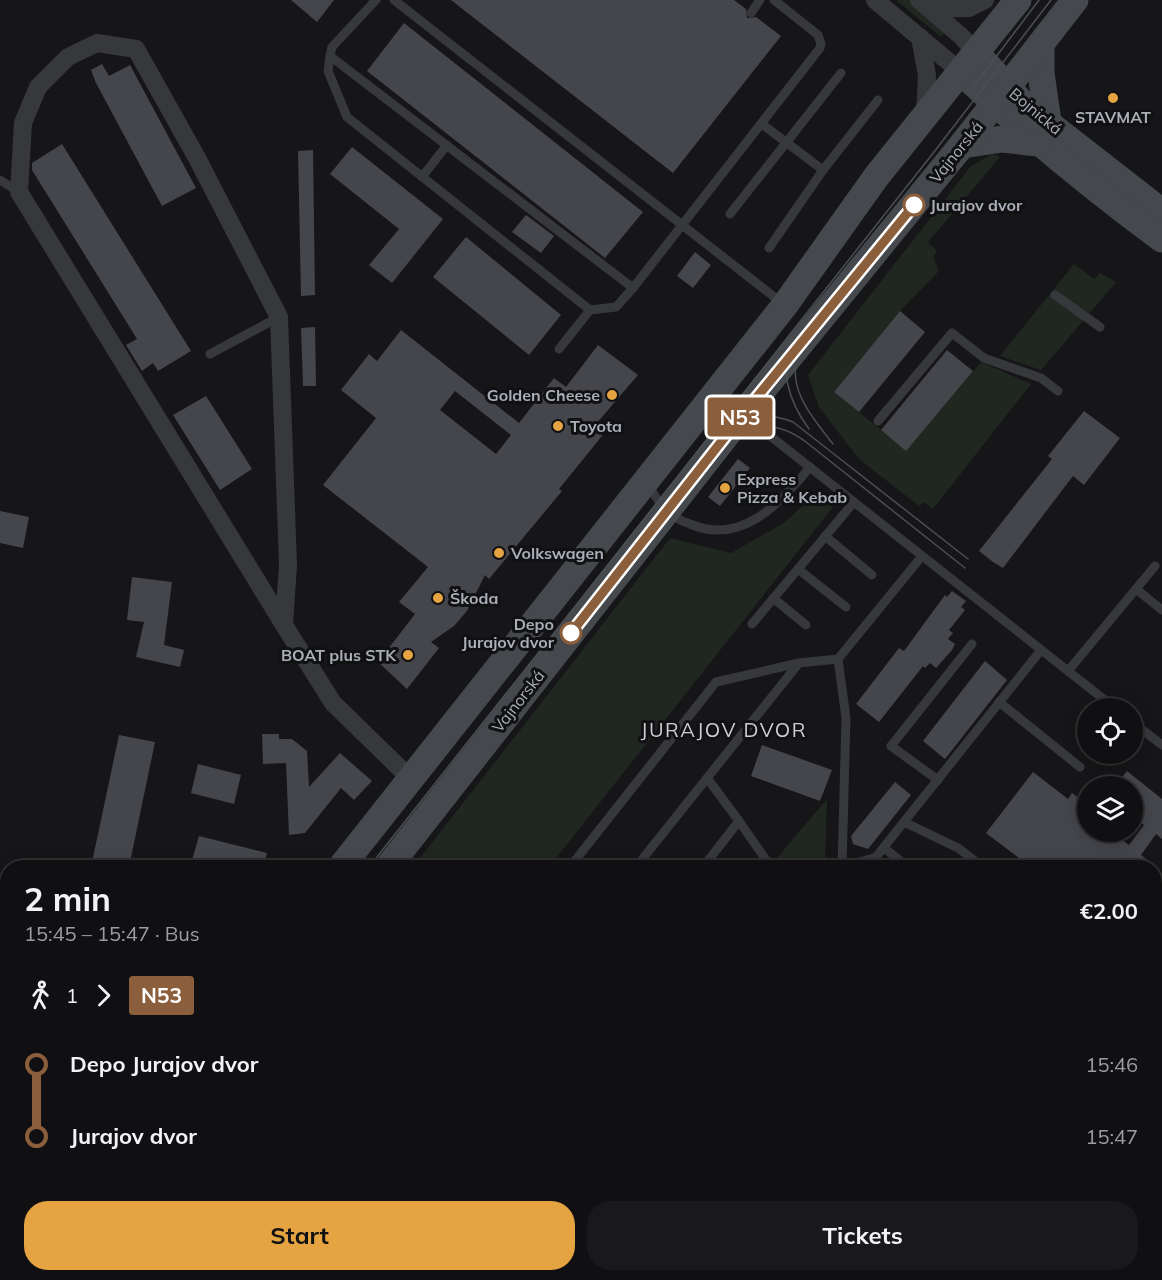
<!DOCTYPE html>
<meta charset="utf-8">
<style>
:root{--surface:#101012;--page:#19191b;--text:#f1f3f6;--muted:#9c9d9f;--line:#303032;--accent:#e5a441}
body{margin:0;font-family:Mulish,sans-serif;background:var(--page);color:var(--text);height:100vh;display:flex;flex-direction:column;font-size:22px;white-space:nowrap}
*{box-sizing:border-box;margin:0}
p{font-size:20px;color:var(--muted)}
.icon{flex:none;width:33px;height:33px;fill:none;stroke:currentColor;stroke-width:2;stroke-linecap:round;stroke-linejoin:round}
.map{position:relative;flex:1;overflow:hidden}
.side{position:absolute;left:0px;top:860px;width:1162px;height:422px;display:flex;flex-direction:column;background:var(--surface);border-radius:24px 24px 0 0;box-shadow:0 3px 15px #0003,0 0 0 2px var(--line)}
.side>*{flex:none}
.badge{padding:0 12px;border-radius:4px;font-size:21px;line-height:39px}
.tools{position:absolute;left:1077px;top:698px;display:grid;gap:12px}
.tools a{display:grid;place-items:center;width:66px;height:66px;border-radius:50%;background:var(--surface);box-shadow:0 3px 15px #0003,0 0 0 2px var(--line);font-size:30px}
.map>.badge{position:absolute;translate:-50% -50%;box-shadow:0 0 0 3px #fff}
.legs{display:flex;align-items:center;gap:9px;height:66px;padding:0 24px;font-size:20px}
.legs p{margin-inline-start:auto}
.summary{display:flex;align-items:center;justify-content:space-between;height:102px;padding:0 24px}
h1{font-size:33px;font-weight:700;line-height:45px}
.cta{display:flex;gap:12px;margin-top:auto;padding:12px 24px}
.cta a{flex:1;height:69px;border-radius:24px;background:var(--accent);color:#111;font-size:24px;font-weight:700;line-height:69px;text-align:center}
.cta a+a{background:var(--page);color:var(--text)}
ul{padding:0 24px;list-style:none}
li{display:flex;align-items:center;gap:21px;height:72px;font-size:22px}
li i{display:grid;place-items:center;width:9px;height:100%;margin:0 8px;background:currentColor}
li i::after{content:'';width:15px;height:15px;margin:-8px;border:4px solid;border-radius:50%;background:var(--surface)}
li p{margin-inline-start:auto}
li:first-child i{background:linear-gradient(#0000 50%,currentColor 0)}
li:last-child i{background:linear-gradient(currentColor 50%,#0000 0)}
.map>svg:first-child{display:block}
.green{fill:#202721}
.building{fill:#45464b;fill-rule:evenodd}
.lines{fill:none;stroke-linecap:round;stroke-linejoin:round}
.lane{stroke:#37383c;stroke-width:9}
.street{stroke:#37383c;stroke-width:18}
.secondary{stroke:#45484c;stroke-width:27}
.tram{stroke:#4c4f53;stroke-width:1.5}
.line-1-casing{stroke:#fff;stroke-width:14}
.line-1{stroke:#8b5e3c;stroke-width:9}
.poi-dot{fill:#e5a441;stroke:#111113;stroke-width:2}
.stop-1-dot{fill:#fff;stroke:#8b5e3c;stroke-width:3}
.labels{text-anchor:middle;stroke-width:6;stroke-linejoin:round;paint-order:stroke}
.street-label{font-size:16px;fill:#a9aeb7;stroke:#111113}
.poi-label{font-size:16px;font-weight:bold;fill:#a9aeb7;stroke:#111113;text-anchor:start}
.stop-label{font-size:16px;font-weight:bold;fill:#a9aeb7;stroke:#111113;text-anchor:start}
.quarter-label{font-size:20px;letter-spacing:1.5px;fill:#cacdd3;stroke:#111113}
</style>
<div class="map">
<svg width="1162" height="1280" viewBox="0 0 1162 1280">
<rect width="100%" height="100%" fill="#161618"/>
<g class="green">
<path d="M896,0H909L947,30L941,37Z"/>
<path d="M992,154L1000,157L928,242L937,251L933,257L939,271L900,311L834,392L906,450L981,362L1031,384L933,509L923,502L919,506L859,459L819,407L808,375L971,166Z"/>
<path d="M1074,264L1094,279L1100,273L1116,282L1041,370L1000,356Z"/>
<path d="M815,494L833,507L549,867H413L670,538L731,553L784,523Z"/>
<path d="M827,799L825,860L819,867H793L776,859Z"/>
<path d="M521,1274H781L776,1280H525Z"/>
<path d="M790,1274H879V1280H785Z"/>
</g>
<g class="building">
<path d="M291,0H334L317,22Z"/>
<path d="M451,0H734L746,9L747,18L756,17L781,36L673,173Z"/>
<path d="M404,23L643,212L605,258L367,71Z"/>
<path d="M102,64L109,76L130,65L196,188L162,206L96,83L91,70Z"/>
<path d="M62,144L191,351L158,371L153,363L142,371L126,345L137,339L32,170V163Z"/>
<path d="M352,147L443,219L392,283L369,265L399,229L330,174Z"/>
<path d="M313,150L315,295L301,296L298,151Z"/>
<path d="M526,215L554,236L541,253L512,232Z"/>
<path d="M466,237L561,315L529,355L433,277Z"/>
<path d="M695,252L711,265L693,288L677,276Z"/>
<path d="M900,311L925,332L859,412L834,392Z"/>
<path d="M315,327L316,386H303L301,328Z"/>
<path d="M401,330L519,423L554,378L566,387L598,345L638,375L596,424L606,431L559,489L562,491L489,579L485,575L467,611L454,626L431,642L439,648L407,689L378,662L415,614L399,602L428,567L323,485L376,418L341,390L369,354L377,361ZM455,391L511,435L496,454L440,410Z"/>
<path d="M947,350L973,371L906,451L881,430Z"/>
<path d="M206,396L252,469L220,490L173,415Z"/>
<path d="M1084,411L1120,438L1084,485L1073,476L1003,568L993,562L979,551L1052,459L1048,456Z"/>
<path d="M738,459L750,468L720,506L708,497Z"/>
<path d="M0,511L29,517L23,548L0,543Z"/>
<path d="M132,577L172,582L164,645L184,650L180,667L136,657L144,622L127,620Z"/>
<path d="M952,591L966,601L961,607L965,610L949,630L953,633L948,639L955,644L952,650L936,668L930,663L925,668L923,666L879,722L856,704L899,648L904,651L945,595L947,597Z"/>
<path d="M985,661L1007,680L945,759L923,741Z"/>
<path d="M262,734H279V739H292L307,751L309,787L340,753L372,781L354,800L341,788L305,833L289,835L286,763L263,764Z"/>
<path d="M119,735L155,742L129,867H91Z"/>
<path d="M762,745L832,770L820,801L751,776Z"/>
<path d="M198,764L241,775L234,804L191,793Z"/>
<path d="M1127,771L1162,799V839L1156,834L1141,855L1157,867H1031L986,833L1033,772L1068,799L1072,793L1085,803L1080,808L1088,814V831H1110L1129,845L1144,825L1132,816V786H1115Z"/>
<path d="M895,782L911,795L868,849L853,844L851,836Z"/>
<path d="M199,836L267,853L263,867H190Z"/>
</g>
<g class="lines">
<g class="lane">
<path d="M376,0L332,47L330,56L633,288L820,48L821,44L818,35L774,0"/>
<path d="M394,0L782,303"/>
<path d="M751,13L760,0"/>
<path d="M330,56L328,71L347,117L590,310"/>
<path d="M762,124L823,170"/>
<path d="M422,177L447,145"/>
<path d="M0,180L19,192"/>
<path d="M730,214L841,73"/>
<path d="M769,248L823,170L878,100"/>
<path d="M1055,295L1100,327"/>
<path d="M559,349L590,310L616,307L633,288"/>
<path d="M210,354L279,317"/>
<path d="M717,394L1115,708"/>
<path d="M878,421L952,333L984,358L1041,378L1058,391"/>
<path d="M647,484C653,492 659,503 666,511C672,517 682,521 690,524C741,546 780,504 810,467"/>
<path d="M825,536L872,575"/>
<path d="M798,569L846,607"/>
<path d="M1136,589L1162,610"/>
<path d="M773,598L806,625"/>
<path d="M752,624L854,502"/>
<path d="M838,659L846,718L842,867"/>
<path d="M1068,671L1155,566"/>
<path d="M999,702L1080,767"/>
<path d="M1132,722L1162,745"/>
<path d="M938,780L891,746L972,644"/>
<path d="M739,821L766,860L776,867"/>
<path d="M904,822L958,848L983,867"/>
<path d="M884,848L908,867"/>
<path d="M570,867L716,682L799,663L838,659L922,556"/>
<path d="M636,867L799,663"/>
<path d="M703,867L739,821L707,778"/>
<path d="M844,867L876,857L1041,650"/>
<path d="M1155,972L1162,964"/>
<path d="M1155,1059L1162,1064"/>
<path d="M1155,1223L1162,1224"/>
<path d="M447,1274L450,1280"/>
<path d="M900,1274L909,1280"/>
<path d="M779,1280L784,1274"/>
</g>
<g class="street">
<path d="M875,0L961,72"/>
<path d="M919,0L962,37L976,53"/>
<path d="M930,9L969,8L985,0"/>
<path d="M920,37L927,75L925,115"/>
<path d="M284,625L19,192L23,123L38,87L68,57L97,43L136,49L197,158L279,317L288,565L284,625L333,703L411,779"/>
<path d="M506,1274L508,1280"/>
</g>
<g class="secondary">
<path d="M1041,46V73L1048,122"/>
<path d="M976,53L1022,103L1162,212"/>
<path d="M961,72C1025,132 1091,187 1162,239"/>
<path d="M962,145L1002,139L1038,143"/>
<path d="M341,867L785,305L876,177L1018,0"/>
<path d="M388,867L739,419L962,145L1075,0"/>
<path d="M14,1280L19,1274"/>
<path d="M65,1280L70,1274"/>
</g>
<g class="tram">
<path d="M974,86L1039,0"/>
<path d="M810,317C783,377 794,395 833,444"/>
<path d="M792,337C778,368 789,402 809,429"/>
<path d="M719,429C742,413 767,412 793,422L968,559"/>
<path d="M702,453C736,428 768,413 806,442L965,568"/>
<path d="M369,867L934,152L1051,0"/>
<path d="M43,1280L48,1274"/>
</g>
</g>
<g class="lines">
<defs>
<path id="line-1" d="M571,633L743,414L914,205"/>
</defs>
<use href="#line-1" class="line-1-casing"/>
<use href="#line-1" class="line-1"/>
</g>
<g class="poi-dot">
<circle cx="1113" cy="98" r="6"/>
<circle cx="612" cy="395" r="6"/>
<circle cx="558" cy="426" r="6"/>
<circle cx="725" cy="488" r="6"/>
<circle cx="499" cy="553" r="6"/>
<circle cx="438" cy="598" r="6"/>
<circle cx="408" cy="655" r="6"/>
</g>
<g class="stop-1-dot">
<circle cx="914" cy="205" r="10"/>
<circle cx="571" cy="633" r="10"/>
</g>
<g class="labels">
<g class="street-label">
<text transform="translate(1036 111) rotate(40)" y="6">Bojnická</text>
<text transform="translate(956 152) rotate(-51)" y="6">Vajnorská</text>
<text transform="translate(518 701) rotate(-52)" y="6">Vajnorská</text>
</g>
<g class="poi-label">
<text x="1113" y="123" text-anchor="middle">STAVMAT</text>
<text x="600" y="401" text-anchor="end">Golden Cheese</text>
<text x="570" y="432">Toyota</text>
<text x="737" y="485">Express<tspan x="737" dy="18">Pizza &amp; Kebab</tspan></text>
<text x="511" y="559">Volkswagen</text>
<text x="450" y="604">Škoda</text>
<text x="396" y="661" text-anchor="end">BOAT plus STK</text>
</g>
<g class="stop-label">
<text x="930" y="211">Jurajov dvor</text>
<text x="554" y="630" text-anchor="end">Depo<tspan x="554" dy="18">Jurajov dvor</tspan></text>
</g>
<g class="quarter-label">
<text x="724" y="737">JURAJOV DVOR</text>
</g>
</g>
</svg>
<div class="tools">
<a><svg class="icon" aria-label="locate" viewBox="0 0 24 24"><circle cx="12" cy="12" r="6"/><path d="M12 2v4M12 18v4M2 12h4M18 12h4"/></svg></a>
<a><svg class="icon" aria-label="layers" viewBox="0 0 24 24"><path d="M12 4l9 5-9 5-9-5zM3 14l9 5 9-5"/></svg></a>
</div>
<b class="badge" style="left:740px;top:417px;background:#8b5e3c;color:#fff">N53</b>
<section class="side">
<div class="summary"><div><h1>2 min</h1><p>15:45 – 15:47 · Bus</p></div><b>€2.00</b></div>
<div class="legs"><svg class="icon" aria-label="walk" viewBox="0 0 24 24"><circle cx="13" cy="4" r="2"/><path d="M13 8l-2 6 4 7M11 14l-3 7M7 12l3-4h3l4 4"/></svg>1<svg class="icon" aria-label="forward" viewBox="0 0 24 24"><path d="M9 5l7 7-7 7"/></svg><b class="badge" style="background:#8b5e3c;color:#fff">N53</b></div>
<ul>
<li><i style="color:#8b5e3c"></i><b>Depo Jurajov dvor</b><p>15:46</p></li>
<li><i style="color:#8b5e3c"></i><b>Jurajov dvor</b><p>15:47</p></li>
</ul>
<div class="cta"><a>Start</a><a>Tickets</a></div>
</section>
</div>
